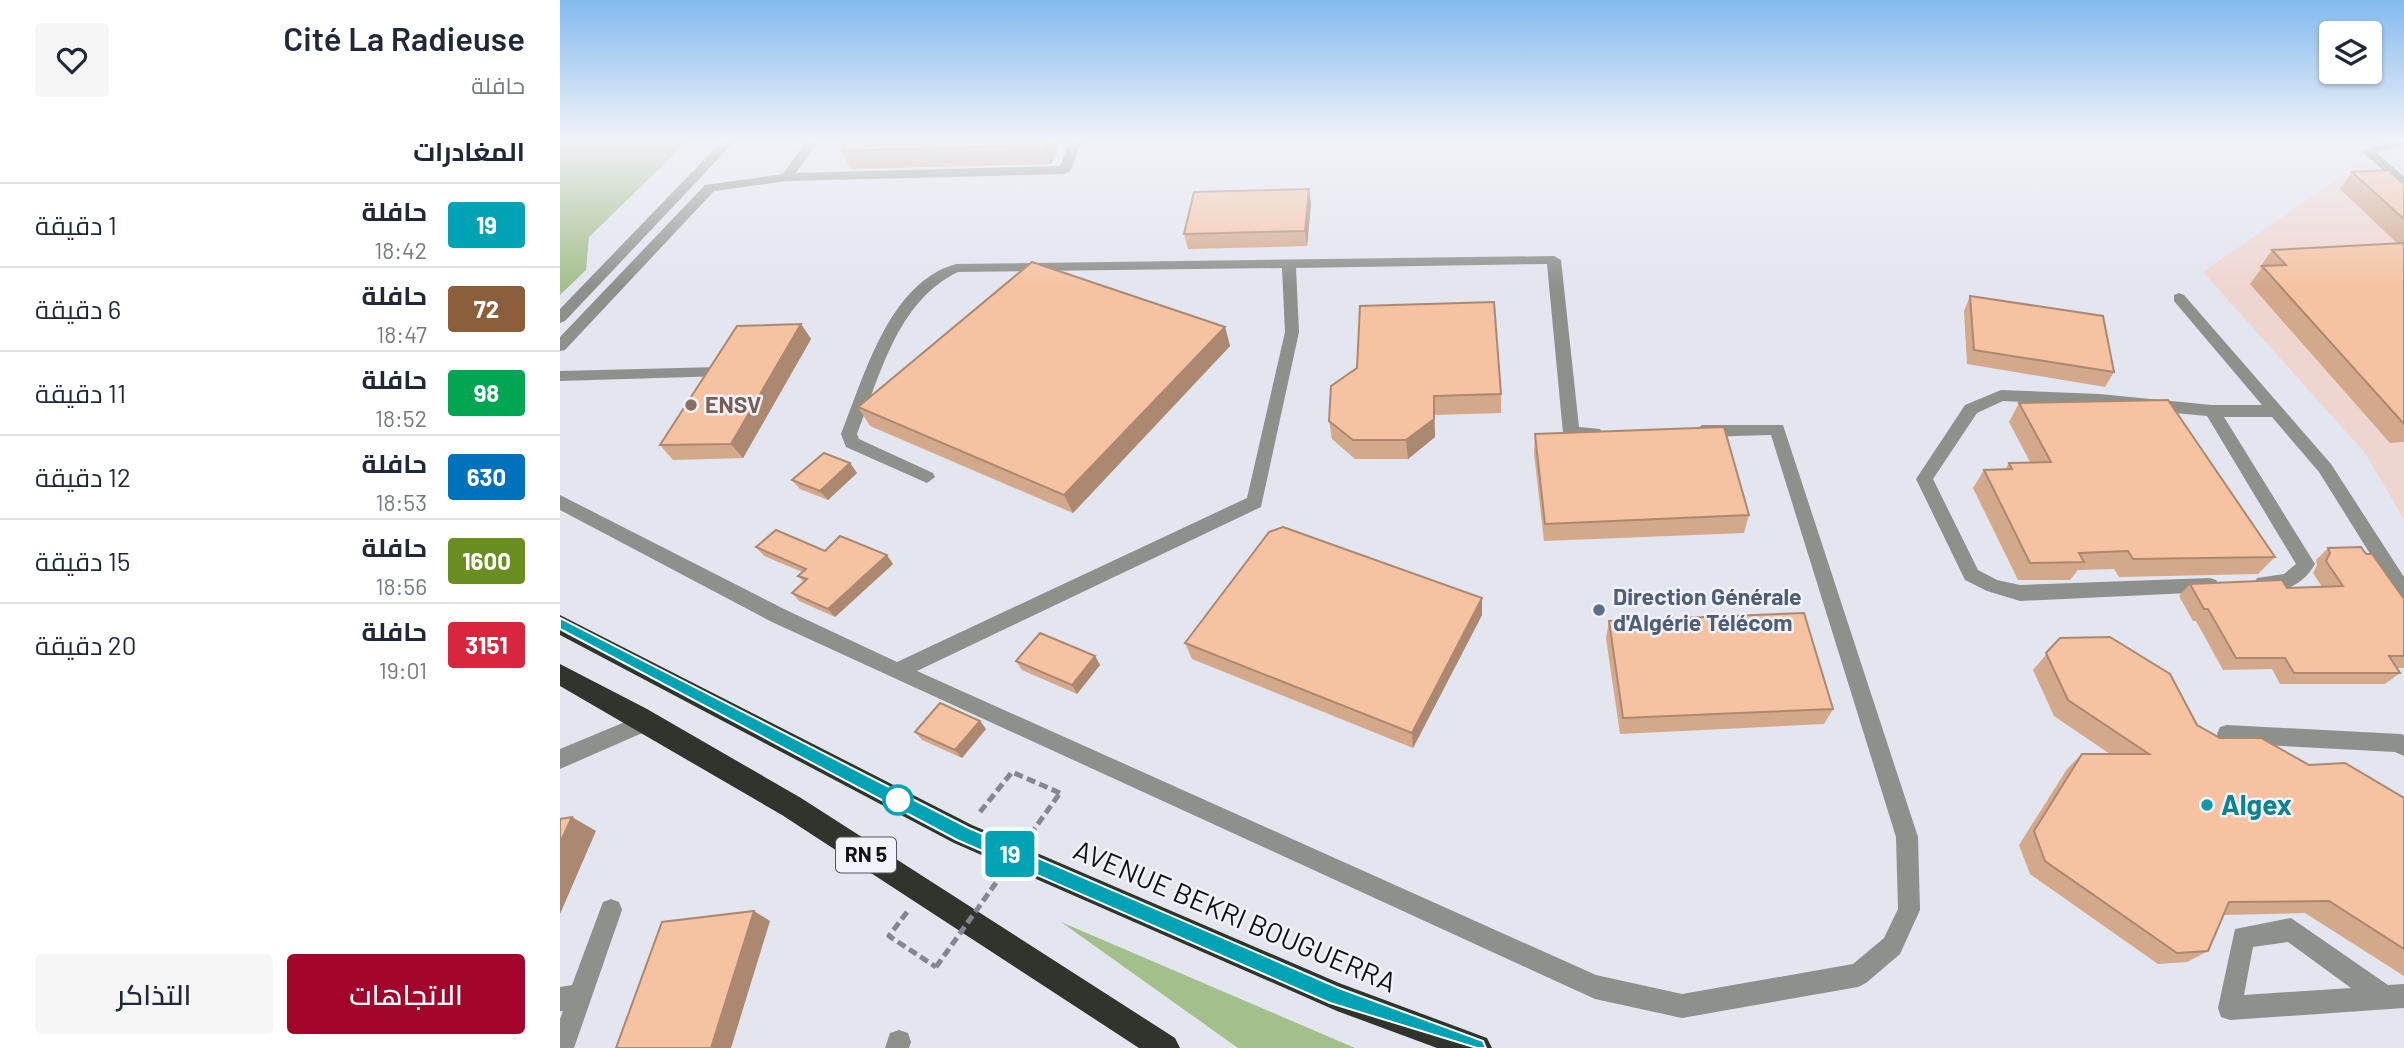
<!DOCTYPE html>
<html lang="ar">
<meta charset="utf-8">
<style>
:root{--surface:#fff;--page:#f6f6f7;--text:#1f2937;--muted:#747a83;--line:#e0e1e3;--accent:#a3052a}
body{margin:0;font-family:Barlow,Cairo,sans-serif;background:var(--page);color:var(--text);direction:rtl;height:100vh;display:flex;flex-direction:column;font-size:26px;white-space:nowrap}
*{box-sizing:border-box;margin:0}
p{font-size:23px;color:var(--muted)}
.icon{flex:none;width:38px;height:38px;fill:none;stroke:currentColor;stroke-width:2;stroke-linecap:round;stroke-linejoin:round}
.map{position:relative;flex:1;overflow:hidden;direction:ltr}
.sheet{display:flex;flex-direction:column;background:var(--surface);width:560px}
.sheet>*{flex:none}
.badge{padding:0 14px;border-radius:5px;font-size:24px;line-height:46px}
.tools{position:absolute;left:1759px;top:21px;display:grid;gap:14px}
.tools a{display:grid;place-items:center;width:63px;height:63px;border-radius:7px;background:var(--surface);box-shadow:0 2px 5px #0004;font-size:35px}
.map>.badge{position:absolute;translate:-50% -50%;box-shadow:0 0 0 4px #fff}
h2{padding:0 35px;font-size:26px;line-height:63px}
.round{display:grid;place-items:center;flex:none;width:74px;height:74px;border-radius:7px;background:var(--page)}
.overview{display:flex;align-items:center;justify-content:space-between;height:119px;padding:0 35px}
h1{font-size:33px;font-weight:600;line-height:52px}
.primary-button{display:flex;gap:14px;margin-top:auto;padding:14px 35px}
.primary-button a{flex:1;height:80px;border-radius:7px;background:var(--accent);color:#fff;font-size:28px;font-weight:600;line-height:80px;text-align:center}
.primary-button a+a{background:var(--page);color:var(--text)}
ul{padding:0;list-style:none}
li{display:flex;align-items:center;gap:21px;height:84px;padding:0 35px;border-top:2px solid var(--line)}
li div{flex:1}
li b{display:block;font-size:26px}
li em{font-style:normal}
li .badge{min-width:77px;font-weight:700;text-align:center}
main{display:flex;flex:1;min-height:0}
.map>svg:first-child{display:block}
.industrial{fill:#efd5cf}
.green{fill:#a3bf8c}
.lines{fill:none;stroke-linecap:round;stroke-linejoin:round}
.path{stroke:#86878e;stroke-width:5;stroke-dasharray:9 4.5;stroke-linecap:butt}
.minor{fill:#8e908c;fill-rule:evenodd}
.highway{fill:#2f342d;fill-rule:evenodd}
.path-bridge{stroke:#86878e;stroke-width:5;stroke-dasharray:9 4.5;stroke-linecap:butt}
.wall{fill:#d4a88b}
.shaded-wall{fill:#ac8871}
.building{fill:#f6c3a2;stroke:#ac8871;stroke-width:2}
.line{fill:#00a3b4;stroke:#fff;stroke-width:2}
.education-dot{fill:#8d6e63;stroke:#f1f2fc;stroke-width:2.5}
.service-dot{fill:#5c6f8a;stroke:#f1f2fc;stroke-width:2.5}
.stop-dot{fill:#fff;stroke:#00a3b4;stroke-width:3.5}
.culture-dot{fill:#0f9aa8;stroke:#f1f2fc;stroke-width:2.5}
.labels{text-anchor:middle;stroke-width:5;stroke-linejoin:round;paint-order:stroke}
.shield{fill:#f1f2fc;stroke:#54545a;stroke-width:2}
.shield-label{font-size:21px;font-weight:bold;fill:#111114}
.education-label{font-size:23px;font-weight:bold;fill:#785e54;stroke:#f1f2fc;text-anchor:start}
.service-label{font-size:23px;font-weight:bold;fill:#4e5e75;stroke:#f1f2fc;text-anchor:start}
.near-culture-label{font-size:28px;font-weight:bold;fill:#0d838f;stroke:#f1f2fc;text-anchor:start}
.near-street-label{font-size:28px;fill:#111114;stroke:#f1f2fc}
</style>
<main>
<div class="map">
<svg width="1844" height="1048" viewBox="0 0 1844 1048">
<rect width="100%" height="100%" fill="#e3e5ef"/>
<path class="industrial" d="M1803,161L1844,197V519L1805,453L1643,272Z"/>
<g class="green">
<path d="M0,140H129L29,237L26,270L0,295Z"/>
<path d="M501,922L795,1048H678Z"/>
</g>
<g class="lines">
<g class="path">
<path d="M420,812L452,772L500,793"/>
<path d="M347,912L329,936L376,967"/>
</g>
<g class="minor">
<path d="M163,140H176L5,321L0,323V309Z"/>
<path d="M247,140H259L236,173L500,166L510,140H522L511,170L505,174L227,181L154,191L5,350L0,351V337L145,185L223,174Z"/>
<path d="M1832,140H1844V145L1816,152L1844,177V188L1801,151Z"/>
<path d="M994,256L1001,260L1019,427L1040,429L1042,433L1040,437L1011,439L1003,433L987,264L736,268L739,332L701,507L357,671L1036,975L1122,994L1293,964L1324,938L1338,909L1336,837L1211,435L1142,437L1134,431L1142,425H1223L1358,837L1360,910L1340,954L1306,983L1298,987L1122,1018L1035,999L212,622L0,510V495L226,610L337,662L687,498L725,332L722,268L398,272C337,301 320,376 297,434L299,439L373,473L375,477L367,483L286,447L281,434C304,377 329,282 396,264Z"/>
<path d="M1619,293L1624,295L1771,464L1844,577V600L1837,597L1759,472L1712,417H1664L1755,564C1744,585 1720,596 1697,588L1694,583L1697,578L1724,574L1736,564L1647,416L1539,406L1443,401L1417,413L1373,479L1418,570L1437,580L1460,585L1650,578L1656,580L1659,585L1656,590L1650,592L1460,601L1427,591L1405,580L1356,479L1405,405L1441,390L1539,394L1652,405H1702L1614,301V295Z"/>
<path d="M159,367L164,368L167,372L164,376L0,381V371Z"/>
<path d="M89,712L96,715L99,721L96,727L0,769V749Z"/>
<path d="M1667,725L1840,734L1844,735V756L1835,752L1667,743L1660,741L1657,734L1660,727Z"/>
<path d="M51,899L59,902L62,910L14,1048H0V1019L3,1011H0V987L12,985L43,902Z"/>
<path d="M1731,918L1828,985L1844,984V1008L1670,1020L1661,1017L1658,1008L1675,929ZM1728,942L1791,988L1684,995L1693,947Z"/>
<path d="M339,1030L348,1033L351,1042L349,1048H325L330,1033Z"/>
</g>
<g class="highway">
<path d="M0,615L412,825L779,983L927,1038L932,1048H877L777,1011L394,843L0,635Z"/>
<path d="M0,664L87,709L241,798L615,1038L620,1048H579L222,815L0,686Z"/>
</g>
<path class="path-bridge" d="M376,967L500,793"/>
</g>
<g class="wall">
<path d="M288,140H501L491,164L291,169L281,151Z"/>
<path d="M1792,172L1844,184V442L1830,443L1690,284L1701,269L1700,267L1712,250L1838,244L1780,189Z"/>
<path d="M749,189L751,204L747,246L628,249L624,234Z"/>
<path d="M1410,296L1554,372L1545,387L1407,364L1404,311Z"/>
<path d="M241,324L251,339L183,458L113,460L100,445Z"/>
<path d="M665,327L670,346L513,513L310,426L298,407Z"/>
<path d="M771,386L941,394V413L874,415L875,437L848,459H795L772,439L769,421Z"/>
<path d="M1459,403L1715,557L1698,574L1559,577L1554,569L1518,570L1510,580H1458L1413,488L1424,470H1445L1449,463L1470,462L1449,422Z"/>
<path d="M975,434L1189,515L1184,533L984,541L974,453Z"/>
<path d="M290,463L297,473L268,500L240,489L232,480Z"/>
<path d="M196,547L265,551L333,564L275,617L239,601L232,593L244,582L238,576L242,572L204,556Z"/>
<path d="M1768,548L1806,554L1844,599V668H1837L1840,673L1825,684H1720L1712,669L1663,670L1636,621H1633L1619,596L1630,584L1727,588L1762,587L1753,573L1757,565L1756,560Z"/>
<path d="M922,615L853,748L632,659L625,643Z"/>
<path d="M1049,621L1273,709L1264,724L1060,734L1046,638Z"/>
<path d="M1500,638L1637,725L1660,738L1749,765L1844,798V976L1745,913L1664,915L1648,951L1627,962L1598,964L1470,874L1459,845L1507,769L1522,754H1550L1494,716L1473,670Z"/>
<path d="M535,656L540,665L517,694L462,670L456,661Z"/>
<path d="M420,721L426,729L402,758L362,740L355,732Z"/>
</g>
<g class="shaded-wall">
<path d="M487,140H501L491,164L484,145Z"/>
<path d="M749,189L751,204L747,246L745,231Z"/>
<path d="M241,324L251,339L183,458L171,444Z"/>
<path d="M665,327L670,346L513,513L504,495Z"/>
<path d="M874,396L875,437L848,459L846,440Z"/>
<path d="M290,463L297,473L268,500L260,491Z"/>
<path d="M327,555L333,564L275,617L268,609Z"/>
<path d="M922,598V615L853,748L852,733Z"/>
<path d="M535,656L540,665L517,694L512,685Z"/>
<path d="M420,721L426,729L402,758L395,750Z"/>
<path d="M12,817L36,831L0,914V843Z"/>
<path d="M194,911L210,921L171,1048H151Z"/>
</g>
<g class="building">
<path d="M288,140H487L484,145L281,151Z"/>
<path d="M1828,170L1844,184V219L1792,172Z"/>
<path d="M749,189L745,231L624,234L634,192Z"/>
<path d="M1844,243V424L1702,266L1726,265L1712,250Z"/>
<path d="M472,262L665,327L504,495L298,407Z"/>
<path d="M1410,296L1543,316L1554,372L1414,350Z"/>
<path d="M934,302L941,394L874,396V419L846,440H793L769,421L771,386L797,368L800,306Z"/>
<path d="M241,324L171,444L100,445L177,326Z"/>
<path d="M1608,400L1715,557L1573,559L1568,551L1519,553L1524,562L1470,563L1424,470L1452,469L1449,463L1491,462L1459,403Z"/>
<path d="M1164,427L1189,515L985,524L975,434Z"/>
<path d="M264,453L290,463L260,491L232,480Z"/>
<path d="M723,527L922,598L852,733L625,643L709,532Z"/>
<path d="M216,530L265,551L280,536L327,555L268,609L232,593L247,579L238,576L246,569L196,547Z"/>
<path d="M1801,547L1806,554H1812L1844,599V656H1829L1840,673H1734L1725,658H1676L1648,609H1644L1630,584L1722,580L1727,588L1783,586L1766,561L1770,553L1768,548Z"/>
<path d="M1244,613L1273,709L1063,718L1049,621Z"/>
<path d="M480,633L535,656L512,685L456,661Z"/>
<path d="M1550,637L1610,674L1637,725L1660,738H1701L1749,765L1785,763L1844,798V949L1769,901L1669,902L1648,951L1617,953L1485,861L1474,831L1522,754H1589L1508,700L1486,653L1500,638Z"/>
<path d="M380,703L420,721L395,750L355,732Z"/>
<path d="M12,817L0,843V819Z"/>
<path d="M194,911L151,1048H56L102,922Z"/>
</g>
<linearGradient id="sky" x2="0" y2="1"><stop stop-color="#83baee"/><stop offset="0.49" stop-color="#f2f3f8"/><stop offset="1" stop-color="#f2f3f8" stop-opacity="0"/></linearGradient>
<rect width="1844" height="287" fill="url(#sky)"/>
<path class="line" d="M0,618L409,828L779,988L923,1041L926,1048H917L770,1003L397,840L0,629Z"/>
<circle class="education-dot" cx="131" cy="405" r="7"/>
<circle class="service-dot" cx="1039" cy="610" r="7"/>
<circle class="stop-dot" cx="338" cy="800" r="14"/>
<circle class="culture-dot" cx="1647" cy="805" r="7"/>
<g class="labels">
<rect class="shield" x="276" y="837.5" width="60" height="35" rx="5"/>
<g class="shield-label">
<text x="306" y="862">RN 5</text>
</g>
<g class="education-label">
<text x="145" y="413">ENSV</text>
</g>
<g class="service-label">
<text x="1053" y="605">Direction Générale<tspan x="1053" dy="26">d'Algérie Télécom</tspan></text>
</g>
<g class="near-culture-label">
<text x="1661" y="815">Algex</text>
</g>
<g class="near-street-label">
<text transform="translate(675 916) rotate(23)" y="10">AVENUE BEKRI BOUGUERRA</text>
</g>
</g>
</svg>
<div class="tools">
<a><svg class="icon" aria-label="layers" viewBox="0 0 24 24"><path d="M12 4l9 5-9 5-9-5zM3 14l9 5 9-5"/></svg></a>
</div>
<b class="badge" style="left:450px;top:854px;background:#00a3b4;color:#fff">19</b>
</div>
<section class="sheet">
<div class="overview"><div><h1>Cité La Radieuse</h1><p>حافلة</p></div><a class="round"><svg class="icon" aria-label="heart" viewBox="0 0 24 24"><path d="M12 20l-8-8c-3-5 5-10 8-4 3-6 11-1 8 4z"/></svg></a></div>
<h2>المغادرات</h2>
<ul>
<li><span class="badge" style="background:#00a3b4;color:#fff">19</span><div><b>حافلة</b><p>18:42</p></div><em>1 دقيقة</em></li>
<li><span class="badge" style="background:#8b5e3c;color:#fff">72</span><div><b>حافلة</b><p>18:47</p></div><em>6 دقيقة</em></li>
<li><span class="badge" style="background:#00a651;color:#fff">98</span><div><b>حافلة</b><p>18:52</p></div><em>11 دقيقة</em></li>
<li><span class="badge" style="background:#0072bc;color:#fff">630</span><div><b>حافلة</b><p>18:53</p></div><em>12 دقيقة</em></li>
<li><span class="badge" style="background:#6b8e23;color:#fff">1600</span><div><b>حافلة</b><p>18:56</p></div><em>15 دقيقة</em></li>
<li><span class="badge" style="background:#d7263d;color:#fff">3151</span><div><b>حافلة</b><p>19:01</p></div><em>20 دقيقة</em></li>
</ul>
<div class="primary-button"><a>الاتجاهات</a><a>التذاكر</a></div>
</section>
</main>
